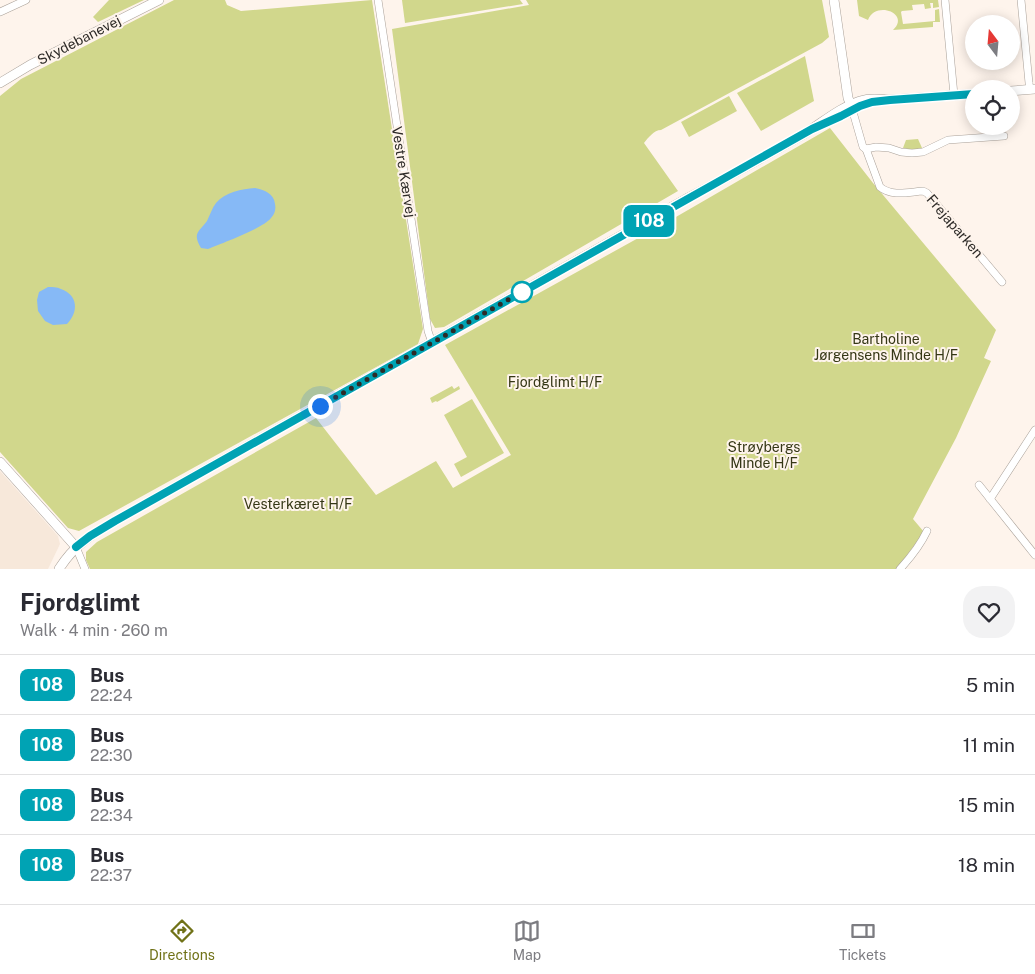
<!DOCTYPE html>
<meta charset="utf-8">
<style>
:root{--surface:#fff;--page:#f2f2f3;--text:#2b2b33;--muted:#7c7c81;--line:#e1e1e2;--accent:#707218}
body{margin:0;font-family:"Public Sans",sans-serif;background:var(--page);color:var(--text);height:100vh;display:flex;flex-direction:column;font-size:19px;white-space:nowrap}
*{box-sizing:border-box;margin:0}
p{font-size:16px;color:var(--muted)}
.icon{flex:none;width:28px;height:28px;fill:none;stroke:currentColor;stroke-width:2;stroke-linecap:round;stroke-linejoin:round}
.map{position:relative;height:569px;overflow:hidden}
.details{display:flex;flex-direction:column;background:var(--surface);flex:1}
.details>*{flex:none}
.badge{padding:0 10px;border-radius:8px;font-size:18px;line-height:32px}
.needle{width:32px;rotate:344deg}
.fabs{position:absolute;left:965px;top:15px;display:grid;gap:10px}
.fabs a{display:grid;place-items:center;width:55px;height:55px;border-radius:50%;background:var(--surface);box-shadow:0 2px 12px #0003;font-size:25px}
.you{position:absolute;width:25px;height:25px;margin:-12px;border:4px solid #fff;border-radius:50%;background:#1a73e8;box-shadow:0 0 0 8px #1a73e833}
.map>.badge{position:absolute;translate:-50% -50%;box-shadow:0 0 0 2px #fff}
.round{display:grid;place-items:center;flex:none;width:52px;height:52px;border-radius:20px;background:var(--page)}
.summary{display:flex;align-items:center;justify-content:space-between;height:85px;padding:0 20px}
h1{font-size:24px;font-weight:700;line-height:38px}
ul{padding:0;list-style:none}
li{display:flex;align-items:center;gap:15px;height:60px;padding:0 20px;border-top:1px solid var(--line)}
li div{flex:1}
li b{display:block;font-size:19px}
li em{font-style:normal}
li .badge{min-width:55px;font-weight:700;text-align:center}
.tabs{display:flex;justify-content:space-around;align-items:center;height:70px;border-top:1px solid var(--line);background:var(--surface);font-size:14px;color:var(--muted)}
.tabs a{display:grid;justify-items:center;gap:2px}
.tabs .current{color:var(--accent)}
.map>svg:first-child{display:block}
.built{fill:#f7e8da}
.green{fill:#d1d78c}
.water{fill:#86b9f6}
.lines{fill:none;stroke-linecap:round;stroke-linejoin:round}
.minor-casing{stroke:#aaa199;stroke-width:8}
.tertiary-casing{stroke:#aaa199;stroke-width:10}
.minor{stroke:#fff;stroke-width:7}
.tertiary{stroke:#fff;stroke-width:9}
.line-casing{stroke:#fff;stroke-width:11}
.line{stroke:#00a3b4;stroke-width:8}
.walk{stroke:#2e2b28;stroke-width:5;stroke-dasharray:0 9}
.stop-dot{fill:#fff;stroke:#00a3b4;stroke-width:2.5}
.labels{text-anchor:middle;stroke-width:4;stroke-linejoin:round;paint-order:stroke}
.street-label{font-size:14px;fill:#2e2b28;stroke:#fef4ec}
.park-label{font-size:14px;fill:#353715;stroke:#fef4ec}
</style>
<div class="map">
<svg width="1035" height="569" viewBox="0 0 1035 569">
<rect width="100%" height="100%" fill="#fef4ec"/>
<path class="built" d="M0,471L58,536L60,544L48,569H0Z"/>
<g class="green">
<path d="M109,0H144L98,22L93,17Z"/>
<path d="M174,0H225L227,5L241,11L372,0L423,329L418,344L79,531L68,528L0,452V96L21,79Z"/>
<path d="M402,0H520L523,4L405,23Z"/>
<path d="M526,0H822L829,37L822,43L661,130C654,130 648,138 644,143L678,191L444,327L435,328L430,319L392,29L529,5Z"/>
<path d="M857,0H938L939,7L933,8V3H930L931,8L925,9L924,4L912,5L913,10L902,11L901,12L903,24L935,21V10L939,9L940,22H933V27L893,30C911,13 875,0 868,20L859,16Z"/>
<path d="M805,56L814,101L761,131L737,93Z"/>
<path d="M729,96L737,111L689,137L681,122Z"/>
<path d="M830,128L873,183L996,330L984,358L991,361L956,438L913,519L924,532L897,569H90L86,560V552L97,542L316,418L376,495L436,461L453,488L509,456L511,455L445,345L669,221Z"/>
<path d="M918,139L922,148L913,150L903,148L906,140Z"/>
<path d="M452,386L454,389L459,386L460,389L437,402L436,401L432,403L430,398Z"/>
<path d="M472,399L504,453L461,477L454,464L467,457L444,415Z"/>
</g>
<g class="water">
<path d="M255,188C264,190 274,193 275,204C276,209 275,214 271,218C262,229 222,243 208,249L201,248C192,233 199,232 207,221C210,215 212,208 216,203C225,192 242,189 255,188Z"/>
<path d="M48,287C52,287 57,287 61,289C78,295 79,312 67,324L53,325L45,321L38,311L37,300L39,292Z"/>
</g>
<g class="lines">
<defs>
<g id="minor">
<path d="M378,0L428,331L432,343"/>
<path d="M945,0L954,95"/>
<path d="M1021,0L1029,83L1030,90"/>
<path d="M0,12L26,0"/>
<path d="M851,105L863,147L866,149L880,187C892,197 909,192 923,191L927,193L1002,282"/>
<path d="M866,149L876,147L889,148L901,152L912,153L923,152L948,140L1004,136"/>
<path d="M979,485L1035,555"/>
<path d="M990,499L1035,430"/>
<path d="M76,547L85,569"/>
<path d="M900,569C911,557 920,546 927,531"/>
</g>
<g id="tertiary">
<path d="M834,0L848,98L851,105"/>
<path d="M0,83L30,65L159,0"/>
<path d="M1011,91L1035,89"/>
<path d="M886,100L974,94"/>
<path d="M0,462L76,547"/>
<path d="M59,569C74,545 91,535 115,521L686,199C726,178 765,156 804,134C822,123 839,108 860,101C870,98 879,99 890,100"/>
</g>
</defs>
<use href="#minor" class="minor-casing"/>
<use href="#tertiary" class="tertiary-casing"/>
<use href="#minor" class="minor"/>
<use href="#tertiary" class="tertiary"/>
</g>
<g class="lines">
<defs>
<path id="line" d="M76,547L90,536L115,521L812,129L841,116L860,106L872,102L890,100L974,94"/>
</defs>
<use href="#line" class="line-casing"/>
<use href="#line" class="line"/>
<path class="walk" d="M320,406L522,292"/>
</g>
<circle class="stop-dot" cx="522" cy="292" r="10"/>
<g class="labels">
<g class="street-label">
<text transform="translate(79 40) rotate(-27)" y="5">Skydebanevej</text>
<text transform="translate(404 172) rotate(81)" y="5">Vestre Kærvej</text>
<text transform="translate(955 226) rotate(49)" y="5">Frejaparken</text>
</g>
<g class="park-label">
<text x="886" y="344">Bartholine<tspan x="886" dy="16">Jørgensens Minde H/F</tspan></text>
<text x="555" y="387">Fjordglimt H/F</text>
<text x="764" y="452">Strøybergs<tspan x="764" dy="16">Minde H/F</tspan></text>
<text x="298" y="509">Vesterkæret H/F</text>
</g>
</g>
</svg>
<div class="fabs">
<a><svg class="needle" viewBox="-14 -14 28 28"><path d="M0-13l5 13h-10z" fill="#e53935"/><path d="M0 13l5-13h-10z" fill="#7c7c81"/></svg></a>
<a><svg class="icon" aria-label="locate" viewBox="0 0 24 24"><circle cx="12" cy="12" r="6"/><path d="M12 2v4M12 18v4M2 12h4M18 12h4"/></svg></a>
</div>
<div class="you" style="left:320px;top:406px"></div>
<b class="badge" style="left:649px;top:221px;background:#00a3b4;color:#fff">108</b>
</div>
<section class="details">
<div class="summary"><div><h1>Fjordglimt</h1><p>Walk · 4 min · 260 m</p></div><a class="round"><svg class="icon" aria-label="heart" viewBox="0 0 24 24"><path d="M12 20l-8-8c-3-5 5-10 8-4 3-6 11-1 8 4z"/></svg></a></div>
<ul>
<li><span class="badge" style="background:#00a3b4;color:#fff">108</span><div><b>Bus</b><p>22:24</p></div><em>5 min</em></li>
<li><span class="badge" style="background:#00a3b4;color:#fff">108</span><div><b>Bus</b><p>22:30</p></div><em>11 min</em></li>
<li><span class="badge" style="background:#00a3b4;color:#fff">108</span><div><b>Bus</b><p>22:34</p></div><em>15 min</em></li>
<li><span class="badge" style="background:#00a3b4;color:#fff">108</span><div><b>Bus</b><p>22:37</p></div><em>18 min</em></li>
</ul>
</section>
<nav class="tabs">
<a class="current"><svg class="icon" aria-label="directions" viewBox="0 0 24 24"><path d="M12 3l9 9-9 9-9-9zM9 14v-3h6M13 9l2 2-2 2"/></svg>Directions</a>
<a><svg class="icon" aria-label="map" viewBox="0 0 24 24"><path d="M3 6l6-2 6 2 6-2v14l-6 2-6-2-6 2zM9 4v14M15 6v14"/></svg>Map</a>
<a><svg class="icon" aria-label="tickets" viewBox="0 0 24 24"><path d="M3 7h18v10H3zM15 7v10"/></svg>Tickets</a>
</nav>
